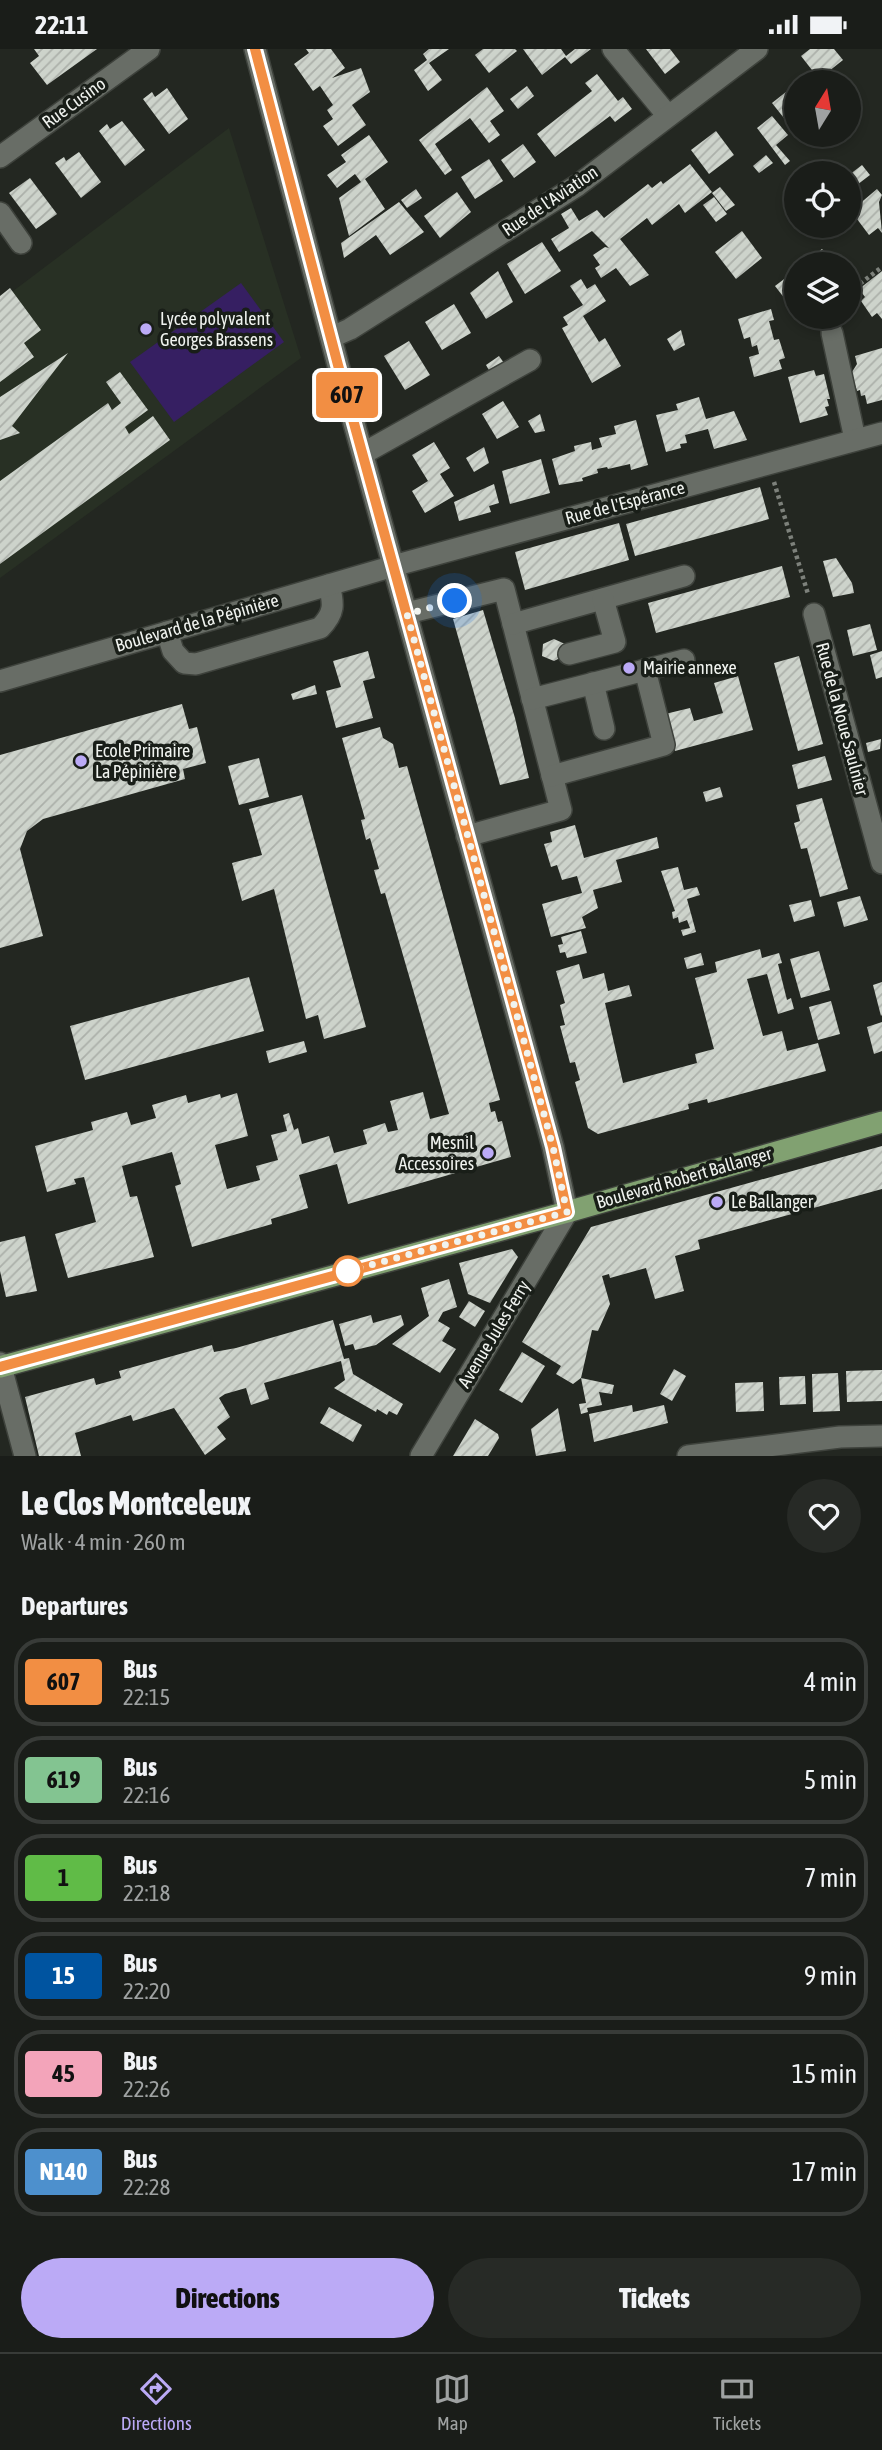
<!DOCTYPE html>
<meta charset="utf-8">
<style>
:root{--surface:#1a1d19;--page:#272a26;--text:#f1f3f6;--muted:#9fa2a2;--line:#383b38;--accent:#bbaaf6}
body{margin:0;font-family:"Asap Condensed",sans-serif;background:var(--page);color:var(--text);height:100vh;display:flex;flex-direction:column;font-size:26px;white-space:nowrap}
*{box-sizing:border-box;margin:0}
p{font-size:23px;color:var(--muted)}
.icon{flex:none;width:38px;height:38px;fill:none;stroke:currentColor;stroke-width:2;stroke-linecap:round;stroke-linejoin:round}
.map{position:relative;height:1407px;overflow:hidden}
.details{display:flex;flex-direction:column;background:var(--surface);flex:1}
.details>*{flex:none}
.badge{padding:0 14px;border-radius:5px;font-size:24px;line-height:46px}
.needle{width:46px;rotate:11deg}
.fabs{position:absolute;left:784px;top:21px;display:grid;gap:14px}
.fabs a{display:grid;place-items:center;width:77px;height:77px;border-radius:50%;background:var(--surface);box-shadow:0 4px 10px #0003,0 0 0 2px var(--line);font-size:35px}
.you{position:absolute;width:35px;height:35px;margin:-18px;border:5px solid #fff;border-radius:50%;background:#1a73e8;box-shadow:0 0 0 10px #1a73e833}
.map>.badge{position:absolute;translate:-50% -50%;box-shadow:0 0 0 4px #fff}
h2{padding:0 21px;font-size:26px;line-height:63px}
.round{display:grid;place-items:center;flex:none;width:74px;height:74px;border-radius:37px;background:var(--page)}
.overview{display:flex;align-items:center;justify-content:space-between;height:119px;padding:0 21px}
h1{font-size:33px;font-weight:800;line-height:52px}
.primary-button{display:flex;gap:14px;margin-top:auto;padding:14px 21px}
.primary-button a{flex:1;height:80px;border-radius:42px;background:var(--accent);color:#111;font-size:28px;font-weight:800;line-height:80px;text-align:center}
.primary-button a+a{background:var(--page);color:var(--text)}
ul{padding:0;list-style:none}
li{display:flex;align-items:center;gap:21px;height:88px;margin:0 14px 10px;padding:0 7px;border:4px solid var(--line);border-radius:28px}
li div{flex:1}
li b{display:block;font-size:26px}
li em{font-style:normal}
li .badge{min-width:77px;font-weight:700;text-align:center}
.status{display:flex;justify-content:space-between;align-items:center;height:49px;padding:0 35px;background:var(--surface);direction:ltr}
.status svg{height:19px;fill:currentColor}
.tabs{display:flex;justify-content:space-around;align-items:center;height:98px;border-top:2px solid var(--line);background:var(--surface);font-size:19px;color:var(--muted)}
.tabs a{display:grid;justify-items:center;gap:4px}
.tabs .selected{color:var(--accent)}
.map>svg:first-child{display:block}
.built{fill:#283024}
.green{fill:#361f62}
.building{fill:url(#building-hatch)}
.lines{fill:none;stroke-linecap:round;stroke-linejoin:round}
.minor-casing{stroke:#3e423c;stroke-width:24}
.major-casing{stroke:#3e423c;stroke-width:24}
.path{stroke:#7d817b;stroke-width:4.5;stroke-dasharray:3.5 3.5;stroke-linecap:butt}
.minor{stroke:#686d66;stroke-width:21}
.major{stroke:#81a171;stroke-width:21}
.line-casing{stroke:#fff;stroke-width:16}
.line{stroke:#f28e43;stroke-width:10}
.walk{stroke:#f0f3ef;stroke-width:7;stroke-dasharray:0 12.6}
.poi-dot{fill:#bbaaf6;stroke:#191e18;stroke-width:2.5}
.stop-dot{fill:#fff;stroke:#f28e43;stroke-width:3.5}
.labels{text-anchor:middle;stroke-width:7;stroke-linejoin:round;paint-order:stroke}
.street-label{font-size:18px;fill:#f0f3ef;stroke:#191e18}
.poi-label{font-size:18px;fill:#f0f3ef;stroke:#191e18;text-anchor:start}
</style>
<div class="status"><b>22:11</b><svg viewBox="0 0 49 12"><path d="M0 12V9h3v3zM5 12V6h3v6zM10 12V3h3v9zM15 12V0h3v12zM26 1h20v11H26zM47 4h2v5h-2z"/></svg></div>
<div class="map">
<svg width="882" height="1407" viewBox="0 0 882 1407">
<defs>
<pattern id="building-hatch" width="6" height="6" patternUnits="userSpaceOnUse" patternTransform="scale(1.75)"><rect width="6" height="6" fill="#cdd3cb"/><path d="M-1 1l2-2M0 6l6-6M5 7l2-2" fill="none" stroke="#acb0aa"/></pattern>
</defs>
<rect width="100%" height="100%" fill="#232721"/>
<path class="built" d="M229,79L301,309L0,529V252Z"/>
<path class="green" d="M241,234L284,293L174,373L130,313Z"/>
<g class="building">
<path d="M34,0H97L47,36L30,14L39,7Z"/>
<path d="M306,0H331L345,19L332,29L361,19L370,43L352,56L366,76L338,97L323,77L333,70L327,61L333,56L320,37L313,42L294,15L309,4Z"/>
<path d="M429,0H449L429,14L442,31L428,42L414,21L427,11L423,5Z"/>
<path d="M483,0H515L517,2L489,24L475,6Z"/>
<path d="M523,0H561L566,7L575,0H591L571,15L565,8L542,26Z"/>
<path d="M646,0H670L680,13L665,25Z"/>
<path d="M810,0H834L843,11L819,30L801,7Z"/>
<path d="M597,25L618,52L623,48L632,60L615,73L610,67L555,108L537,85L592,42L585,34Z"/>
<path d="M796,35V74L791,78L772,54Z"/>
<path d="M527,37L534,47L518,60L510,50Z"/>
<path d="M487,38L504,62L490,72L500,86L489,94L470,69L435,95L452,121L445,126L419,91Z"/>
<path d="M167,39L188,70L169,85L143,50L152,43L155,48Z"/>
<path d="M772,67L788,86L776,96L790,112L785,116L757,79Z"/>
<path d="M122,72L145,101L125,117L99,82L107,75L110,80Z"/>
<path d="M716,82L734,106L709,125L691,101Z"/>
<path d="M369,86L388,113L365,130L385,160L349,187L339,149L361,133L355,125L337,139L327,126L346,113L341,106Z"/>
<path d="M523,95L536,113L514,129L501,111Z"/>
<path d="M79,103L101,133L81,149L55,114L64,108L66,112Z"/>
<path d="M766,106L773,114L759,124L753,117Z"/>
<path d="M489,110L503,132L475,150L461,128Z"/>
<path d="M690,115L712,143L685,164L679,155L652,176L647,169L620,190L649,226L630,237L616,219L601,229L595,219L600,216L593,206L605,198L609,199L592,182L559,203L551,190L569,179L561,165L571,159L579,172L597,161L604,169L648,135L652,139L661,132L663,135Z"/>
<path d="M862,116L870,126L849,142V126Z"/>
<path d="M30,129L57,165L36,180L9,144Z"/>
<path d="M720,138L735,156L726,162L712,144Z"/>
<path d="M416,140L422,149L407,159L401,151Z"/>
<path d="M877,140L882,146L879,153L882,184L878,179L869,186L851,162Z"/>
<path d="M457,143L471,163L440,189L424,167Z"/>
<path d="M714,148L727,165L716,173L703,156Z"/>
<path d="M399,153L424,183L390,206L376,186L344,209L341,194Z"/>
<path d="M742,182L762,209L736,230L715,203Z"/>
<path d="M542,193L561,222L525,245L507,215Z"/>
<path d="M822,200L834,215H807L806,213Z"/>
<path d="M498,222L513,253L486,270L470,244Z"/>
<path d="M882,222V270L877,264L872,268L861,252L865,248L859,240Z"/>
<path d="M792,224L796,230V256L792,259L775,237Z"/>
<path d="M581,230L587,240L595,235L606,252L583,267L599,293L605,289L621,317L592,334L562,279L568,276L563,268L583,256L570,237Z"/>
<path d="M10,239L41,281L24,294L34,308L0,333V247Z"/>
<path d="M454,255L471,284L442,301L425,273Z"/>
<path d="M771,260L774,271L769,272L774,291L779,290L785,309L779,311L782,320L754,328L749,308L759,305L757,296L752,298L750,288L744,290L738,270Z"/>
<path d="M681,281L685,296L674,302L667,290Z"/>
<path d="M409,292L430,326L405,341L384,307Z"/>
<path d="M882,299V351L867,355L865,346L861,347L860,341L857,342L854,333L852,323L857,315L855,307Z"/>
<path d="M68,304L12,377L20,384L0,391V348Z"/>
<path d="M499,307L504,314L490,323L486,316Z"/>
<path d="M814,321L816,327L824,325L830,350H827L829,357L825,358L828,366L800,374L788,328Z"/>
<path d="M120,323L148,361L125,378L129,385L153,367L170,391L0,515V432L108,354L112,361L121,354L106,333Z"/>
<path d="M699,348L706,370L734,362L747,391L714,400L708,380L685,386L687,394L680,395L681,399L666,403L656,366L678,361L676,355Z"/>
<path d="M503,352L519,378L497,390L482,365Z"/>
<path d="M540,365L545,382L535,384L528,372Z"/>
<path d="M636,371L648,416L631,421L630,415L608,420L607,418L597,420L598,424L582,429L583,432L559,436L552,410L575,402L574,397L591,393L592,401L602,398L599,389L616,385L614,377Z"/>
<path d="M434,393L450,419L440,425L454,447L425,464L412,442L428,432L412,406Z"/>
<path d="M484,398L489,414L474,423L466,409Z"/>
<path d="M541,410L550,444L510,455L502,422Z"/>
<path d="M494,435L499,454L489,457L491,463L459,472L454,453Z"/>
<path d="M760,438L769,470L635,507L626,475Z"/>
<path d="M619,474L629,511L525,541L515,503Z"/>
<path d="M836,509L852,534L854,544L833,548L823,512Z"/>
<path d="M782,517L790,548L656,584L648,554Z"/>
<path d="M483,561L515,669L529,729L500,736L453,570Z"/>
<path d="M870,575L877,601L853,607L847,581Z"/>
<path d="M554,590L565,595L564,607L554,612L542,607L543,595Z"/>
<path d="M368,602L375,629L363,632L373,669L336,679L326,642L341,638L333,612Z"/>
<path d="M882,602V628L876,630L870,606Z"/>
<path d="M799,607L823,695L798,702L774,614Z"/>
<path d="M738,627L753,681L675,702L665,665L690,659L694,672L723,664L714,634Z"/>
<path d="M315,636L317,645L293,651L291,645Z"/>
<path d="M182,655L189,680L197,678L206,714L183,720L185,730L43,770L27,782L20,800L43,887L0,899V706Z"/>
<path d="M380,678L383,689L393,695L399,719L407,717L500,1051L489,1054L491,1063L495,1062L498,1073L502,1072L511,1108L348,1155L337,1115L299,1126L308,1159L271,1170L272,1175L192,1198L175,1137L181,1135L172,1103L122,1117L130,1148L137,1147L154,1208L68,1229L55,1185L96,1173L84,1128L74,1130L76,1135L47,1143L35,1097L93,1081L91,1073L127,1063L131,1076L156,1069L152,1056L186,1046L188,1054L220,1045L221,1049L237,1044L248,1087L215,1096L227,1140L260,1131L256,1117L278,1111L271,1086L287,1082L283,1066L289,1064L294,1081L298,1079L302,1095L329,1087L334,1104L367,1095L363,1081L385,1074L388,1083L398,1081L390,1052L423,1043L430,1070L449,1065L385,844L381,845L374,821L379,820L370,789L366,791L361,771L365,770L342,689Z"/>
<path d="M881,690L880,700L868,703L866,694Z"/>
<path d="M825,707L832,731L798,740L792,716Z"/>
<path d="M259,709L269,748L239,756L228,717Z"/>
<path d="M720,738L723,748L706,753L703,743Z"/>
<path d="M302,746L366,978L324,990L318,966L306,970L274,840L242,852L232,814L262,806L249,760Z"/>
<path d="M822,749L848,840L820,848L807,799L801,800L794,774L800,772L796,756Z"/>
<path d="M575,776L584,809L657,788L659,799L616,811L622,833L593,841L598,859L582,868L586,879L551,888L542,855L582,844L577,827L562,831L557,816L551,818L544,795L552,793L550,783Z"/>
<path d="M678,818L684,841L697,838L700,846L687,850L696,883L683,887L681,881L690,879L687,871L679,874L678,868L673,870L672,863L675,862L661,822Z"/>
<path d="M860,847L868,871L844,878L837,853Z"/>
<path d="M811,851L815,867L794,873L789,856Z"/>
<path d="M581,882L587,904L567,909L565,903L560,904L558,896L563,895L561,888Z"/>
<path d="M760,900L762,909L779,904L782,914L778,915L787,951L791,949L794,960L778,965L767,925L747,930L763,987L782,982L787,1002L818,994L826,1022L708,1054L707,1050L688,1055L689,1060L598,1085L588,1079L575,1033L580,1031L575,1013L570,1014L560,977L565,976L560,956L565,954L556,922L579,915L583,930L604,924L608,942L629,936L632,947L605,954L623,1034L697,1014L695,1005L714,1000L695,929L717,923L715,913Z"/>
<path d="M819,902L830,941L801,949L790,910Z"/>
<path d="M701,904L704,916L687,920L684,909Z"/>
<path d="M249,928L264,982L85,1031L70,977Z"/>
<path d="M882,933V966L881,967L873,936Z"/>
<path d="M831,952L840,985L818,991L809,958Z"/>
<path d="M882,973V1002L874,1005L867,978Z"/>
<path d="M304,992L307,1003L269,1014L266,1002Z"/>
<path d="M882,1097V1140L698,1191L700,1200L675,1207L684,1242L655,1250L646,1219L610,1229L609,1225L602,1227L610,1255L598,1282L592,1281L581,1329L573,1335L556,1325L561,1317L522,1293L591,1178Z"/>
<path d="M25,1187L37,1242L6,1248L0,1222V1193Z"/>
<path d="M512,1200L518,1208L490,1254L468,1245L459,1214Z"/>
<path d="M449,1230L457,1258L443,1263L438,1272L450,1279L442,1292L456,1300L440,1324L392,1295L429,1267L421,1239Z"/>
<path d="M469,1252L485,1262L475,1278L459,1268Z"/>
<path d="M371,1266L373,1274L401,1266L404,1276L376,1296L355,1301L353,1295L345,1297L339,1275Z"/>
<path d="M333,1271L344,1310L349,1309L353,1325L403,1355L397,1366L389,1362L387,1366L377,1360L376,1363L334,1339L345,1331L341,1312L264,1334L269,1350L251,1356L246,1339L225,1345L219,1349L230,1368L217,1378L226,1390L205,1406L174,1359L133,1372L131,1366L75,1384L81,1407H39L25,1348L94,1329L96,1336L121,1329L119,1322L212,1296L214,1303L236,1299Z"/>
<path d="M522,1303L545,1317L522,1354L499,1341Z"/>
<path d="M674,1320L686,1327L672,1352L660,1345Z"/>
<path d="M882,1321V1352L847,1353L846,1322Z"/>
<path d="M838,1324L840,1362L813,1363L812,1325Z"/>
<path d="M805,1327L806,1355L780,1356L779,1328Z"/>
<path d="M581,1329L614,1336L612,1345L599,1343L602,1356L587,1359L588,1363L581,1365L579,1355L586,1354Z"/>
<path d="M763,1333L764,1362L736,1363L735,1334Z"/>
<path d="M632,1356L633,1363L664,1356L668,1374L594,1393L589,1365Z"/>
<path d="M329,1358L362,1376L353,1393L320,1374Z"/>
<path d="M558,1359L566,1402L536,1407L531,1380Z"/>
<path d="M475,1370L498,1385L499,1389L488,1407H453Z"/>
</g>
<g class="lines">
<defs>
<g id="minor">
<path d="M255,0L338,316L553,1098L567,1163L421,1407"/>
<path d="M613,0L668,67"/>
<path d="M0,108L149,0"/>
<path d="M0,164L21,194"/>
<path d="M832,284L855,390"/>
<path d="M332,288L350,280L578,136L757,0"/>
<path d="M364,404L530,311"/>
<path d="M407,564L504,540L561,761L467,787"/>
<path d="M814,565L882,814"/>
<path d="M513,575L684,527"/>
<path d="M167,583L173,602L184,614L196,615L320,579C335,564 334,555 329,536"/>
<path d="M569,605L615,593L603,550"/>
<path d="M0,632L404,514L882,384"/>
<path d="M593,634L604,680"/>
<path d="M532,650L684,611"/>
<path d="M552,727L664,696L645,621"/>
<path d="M0,1314L25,1407"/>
<path d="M688,1407L840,1388L882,1387"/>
</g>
<path id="major" d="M0,1318L567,1163L882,1073"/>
</defs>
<use href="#minor" class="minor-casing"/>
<use href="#major" class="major-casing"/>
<g class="path">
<path d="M849,243L882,218"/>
<path d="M774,433L808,545"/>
</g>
<use href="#minor" class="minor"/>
<use href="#major" class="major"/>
</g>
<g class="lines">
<defs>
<path id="line" d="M0,1318L567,1163L553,1098L338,316L255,0"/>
</defs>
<use href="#line" class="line-casing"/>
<use href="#line" class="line"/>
<path class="walk" d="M348,1222L567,1163L553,1098L407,565L455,552"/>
</g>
<g class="poi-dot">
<circle cx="146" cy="280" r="7"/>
<circle cx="629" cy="619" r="7"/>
<circle cx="81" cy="712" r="7"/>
<circle cx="488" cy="1104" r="7"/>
<circle cx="717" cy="1153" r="7"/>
</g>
<circle class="stop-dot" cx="348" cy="1222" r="14"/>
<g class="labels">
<g class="street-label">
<text transform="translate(74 54) rotate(-36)" y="6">Rue Cusino</text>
<text transform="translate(550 152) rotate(-34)" y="6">Rue de l'Aviation</text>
<text transform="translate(625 454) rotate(-15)" y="6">Rue de l'Espérance</text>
<text transform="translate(197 574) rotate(-16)" y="6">Boulevard de la Pépinière</text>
<text transform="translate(842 670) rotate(75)" y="6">Rue de la Noue Saulnier</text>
<text transform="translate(684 1129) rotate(-16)" y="6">Boulevard Robert Ballanger</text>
<text transform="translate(494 1285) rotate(-59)" y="6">Avenue Jules Ferry</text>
</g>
<g class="poi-label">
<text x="160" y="276">Lycée polyvalent<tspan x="160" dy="21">Georges Brassens</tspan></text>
<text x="643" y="625">Mairie annexe</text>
<text x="95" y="708">Ecole Primaire<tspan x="95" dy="21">La Pépinière</tspan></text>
<text x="474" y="1100" text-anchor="end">Mesnil<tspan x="474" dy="21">Accessoires</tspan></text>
<text x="731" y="1159">Le Ballanger</text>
</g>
</g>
</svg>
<div class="fabs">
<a><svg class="needle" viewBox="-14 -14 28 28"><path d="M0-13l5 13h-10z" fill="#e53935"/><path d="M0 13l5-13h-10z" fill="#9fa2a2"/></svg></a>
<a><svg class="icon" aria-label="locate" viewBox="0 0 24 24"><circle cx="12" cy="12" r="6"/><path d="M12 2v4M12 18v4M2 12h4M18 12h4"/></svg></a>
<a><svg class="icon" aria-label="layers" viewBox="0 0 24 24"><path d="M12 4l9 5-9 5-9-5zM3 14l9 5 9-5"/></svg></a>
</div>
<div class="you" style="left:455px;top:552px"></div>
<b class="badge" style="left:347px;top:346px;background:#f28e43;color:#111">607</b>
</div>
<section class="details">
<div class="overview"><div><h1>Le Clos Montceleux</h1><p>Walk · 4 min · 260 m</p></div><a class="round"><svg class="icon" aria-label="heart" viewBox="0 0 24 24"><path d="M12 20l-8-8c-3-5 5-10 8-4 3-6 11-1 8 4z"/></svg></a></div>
<h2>Departures</h2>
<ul>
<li><span class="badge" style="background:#f28e43;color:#111">607</span><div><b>Bus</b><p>22:15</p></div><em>4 min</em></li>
<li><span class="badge" style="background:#83c491;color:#111">619</span><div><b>Bus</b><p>22:16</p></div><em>5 min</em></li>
<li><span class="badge" style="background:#60bb47;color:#111">1</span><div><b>Bus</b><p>22:18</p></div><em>7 min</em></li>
<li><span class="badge" style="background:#0054a0;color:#fff">15</span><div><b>Bus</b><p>22:20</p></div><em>9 min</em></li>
<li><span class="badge" style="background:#f3a4ba;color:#111">45</span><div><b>Bus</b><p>22:26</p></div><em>15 min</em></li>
<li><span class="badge" style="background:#4d90cd;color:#fff">N140</span><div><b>Bus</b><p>22:28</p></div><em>17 min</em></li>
</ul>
<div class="primary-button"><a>Directions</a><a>Tickets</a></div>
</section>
<nav class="tabs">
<a class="selected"><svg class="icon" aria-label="directions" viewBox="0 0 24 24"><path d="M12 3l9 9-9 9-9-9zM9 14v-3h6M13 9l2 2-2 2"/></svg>Directions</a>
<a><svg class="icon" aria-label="map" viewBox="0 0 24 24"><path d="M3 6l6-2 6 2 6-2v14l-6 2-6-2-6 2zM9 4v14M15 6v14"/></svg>Map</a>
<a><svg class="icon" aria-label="tickets" viewBox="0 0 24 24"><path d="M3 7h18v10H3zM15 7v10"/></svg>Tickets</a>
</nav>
